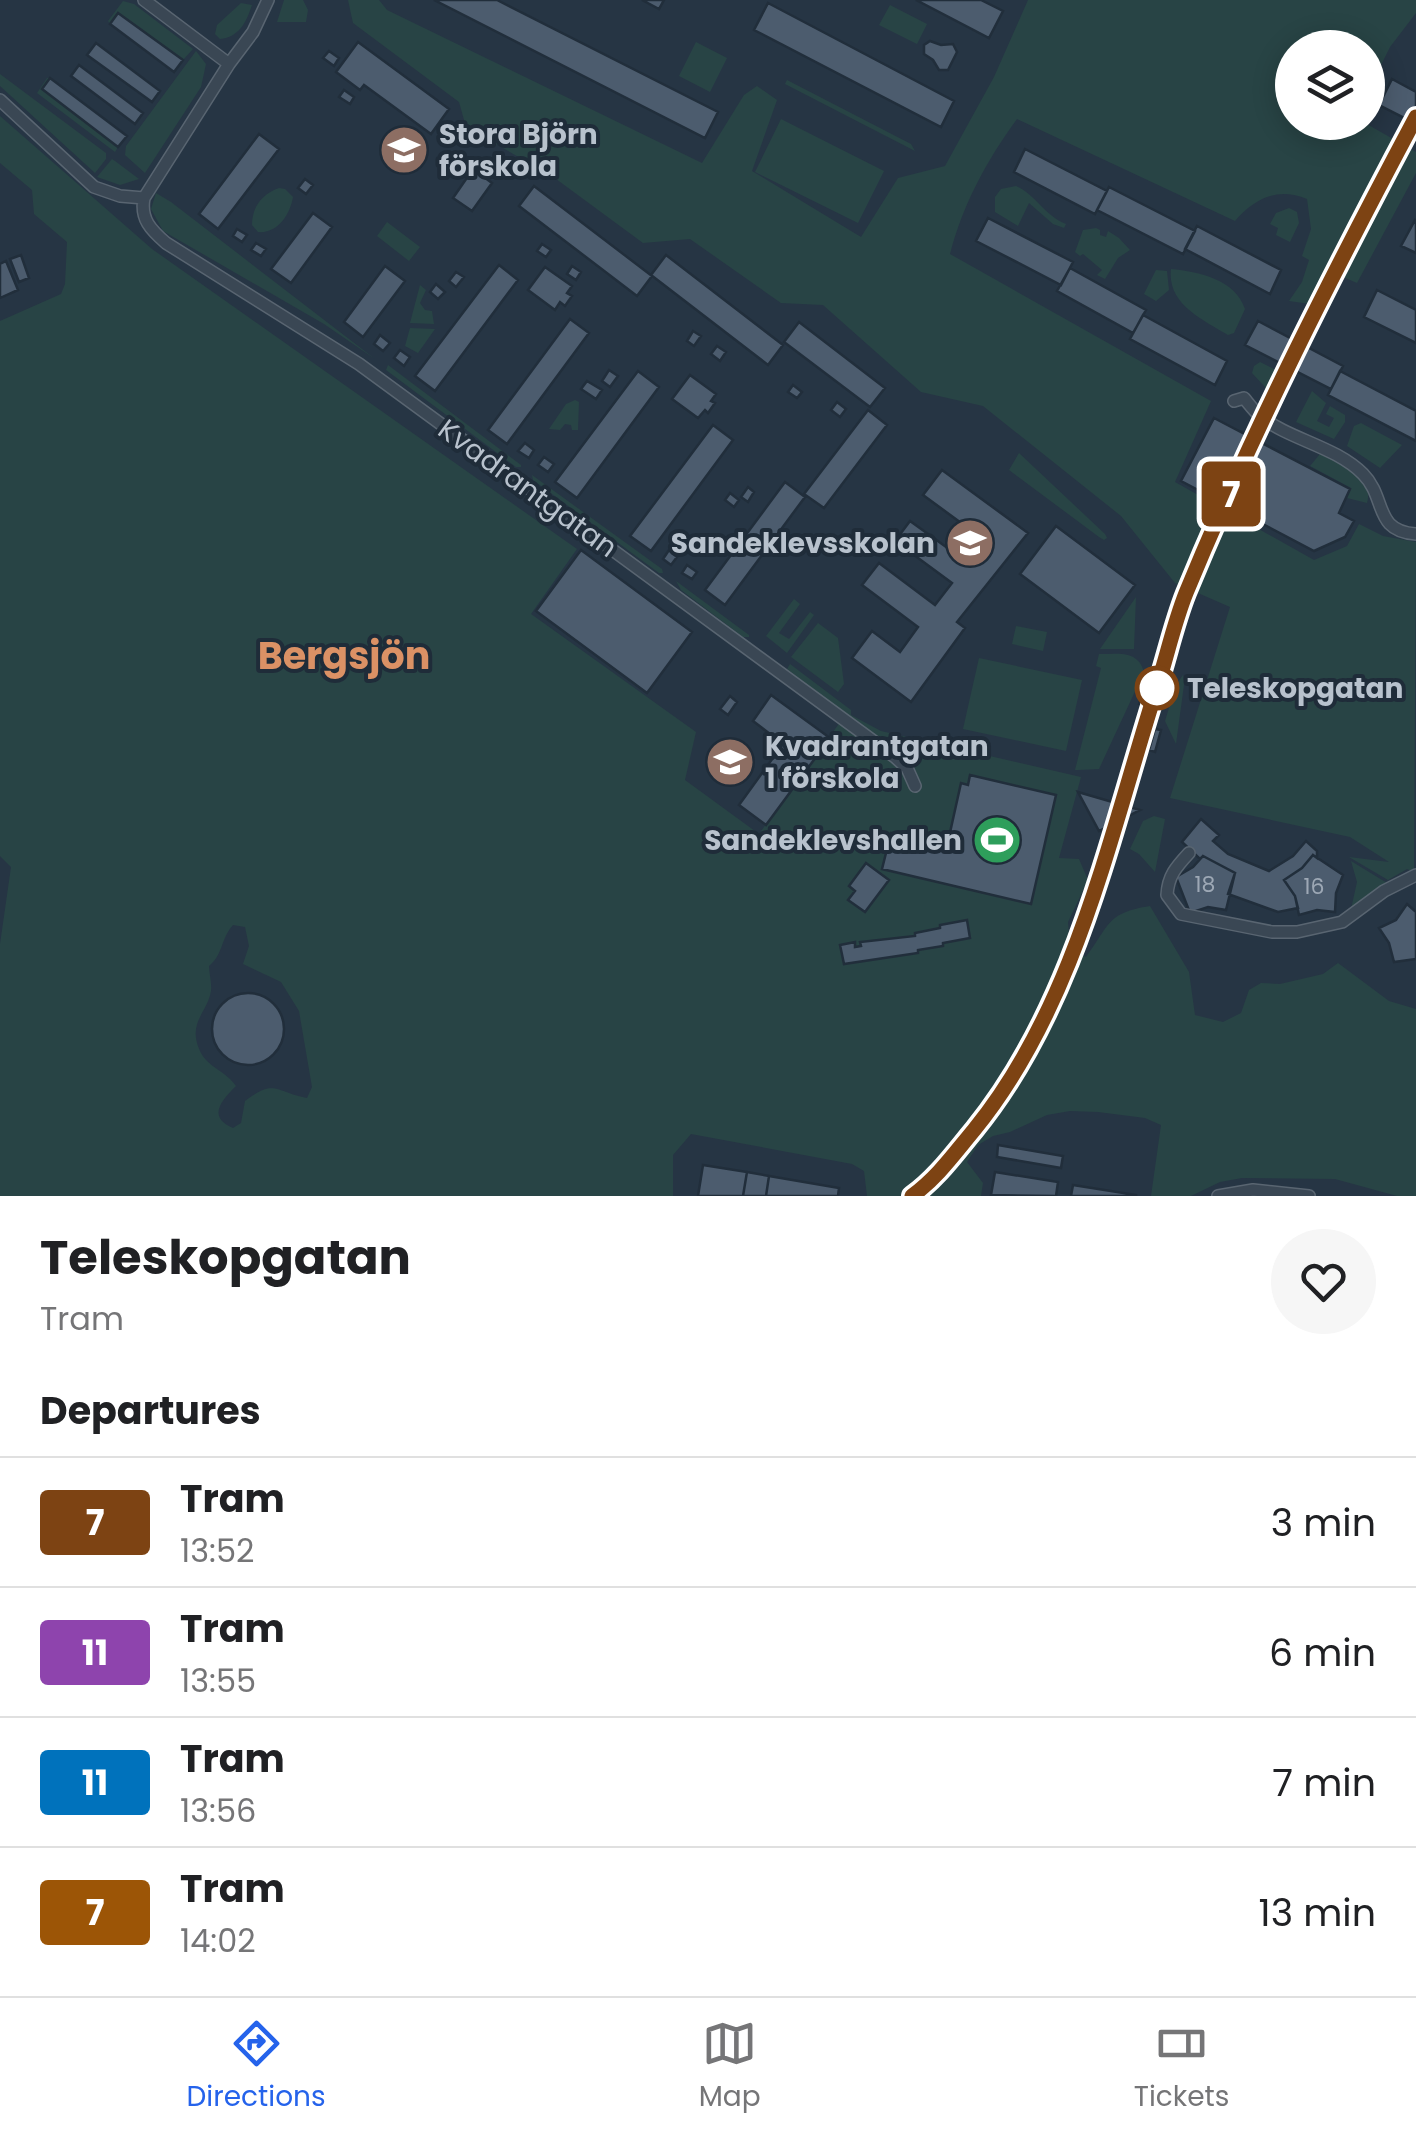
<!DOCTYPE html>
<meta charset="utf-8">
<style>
:root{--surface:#fff;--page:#f6f6f6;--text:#202124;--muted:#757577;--line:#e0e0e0;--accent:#2563eb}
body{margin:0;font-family:Poppins,sans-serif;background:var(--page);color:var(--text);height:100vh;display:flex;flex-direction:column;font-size:38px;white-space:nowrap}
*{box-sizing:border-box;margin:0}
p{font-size:32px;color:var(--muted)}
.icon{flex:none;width:55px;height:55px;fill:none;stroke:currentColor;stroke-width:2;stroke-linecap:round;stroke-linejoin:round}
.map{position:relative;height:1196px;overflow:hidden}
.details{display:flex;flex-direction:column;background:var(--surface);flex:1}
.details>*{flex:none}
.badge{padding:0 20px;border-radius:8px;font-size:35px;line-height:65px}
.fabs{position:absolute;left:1275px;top:30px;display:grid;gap:20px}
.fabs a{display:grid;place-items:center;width:110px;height:110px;border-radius:50%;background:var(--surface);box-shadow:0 5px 25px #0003;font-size:50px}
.map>.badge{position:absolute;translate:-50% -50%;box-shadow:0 0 0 5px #fff}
h2{padding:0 40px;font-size:38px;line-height:90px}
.round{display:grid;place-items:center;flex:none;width:105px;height:105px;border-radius:52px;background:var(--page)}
.overview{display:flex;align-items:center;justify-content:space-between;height:170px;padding:0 40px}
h1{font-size:48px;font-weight:700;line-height:75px}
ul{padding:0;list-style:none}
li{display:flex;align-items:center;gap:30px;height:130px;padding:0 40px;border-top:2px solid var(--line)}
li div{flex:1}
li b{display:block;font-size:38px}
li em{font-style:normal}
li .badge{min-width:110px;font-weight:700;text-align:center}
.tabs{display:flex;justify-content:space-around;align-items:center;height:140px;border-top:2px solid var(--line);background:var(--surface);font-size:28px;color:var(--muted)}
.tabs a{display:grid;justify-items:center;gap:5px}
.tabs .current{color:var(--accent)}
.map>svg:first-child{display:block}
.green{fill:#284445;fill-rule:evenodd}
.building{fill:#4c5c6e;stroke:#212e3b;stroke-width:2.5}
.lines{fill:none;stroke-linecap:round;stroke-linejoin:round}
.street-casing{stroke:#596571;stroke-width:14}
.street{stroke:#3a4754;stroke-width:11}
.tram{stroke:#5c6b7b;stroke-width:2.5}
.line-casing{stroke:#fff;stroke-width:22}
.line{stroke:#7d4313;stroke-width:15}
.stop-dot{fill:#fff;stroke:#7d4313;stroke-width:5}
.labels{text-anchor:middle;stroke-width:8;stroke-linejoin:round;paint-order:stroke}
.number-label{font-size:22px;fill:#9da8b5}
.poi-label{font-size:28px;font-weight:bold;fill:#b8c2cd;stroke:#1f2c39;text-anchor:start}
.street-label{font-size:28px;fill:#b8c2cd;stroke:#1f2c39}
.stop-label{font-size:28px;font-weight:bold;fill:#b8c2cd;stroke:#1f2c39;text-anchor:start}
.district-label{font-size:38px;font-weight:bold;fill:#db9165;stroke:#1f2c39}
</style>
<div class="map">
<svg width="1416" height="1196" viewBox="0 0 1416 1196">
<rect width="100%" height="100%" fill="#263544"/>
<path class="green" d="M284,0H303L308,10L306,22H277Z
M348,0H379L387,10L702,163L744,95L757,86L777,100L752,171L861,237L898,178L945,166L994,77L1028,0H1416V13L1390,47L1368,91V48H1292V122L1365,123L1416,152V173L1357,283L1343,277L1330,307L1289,301L1302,282L1309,260L1302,256L1311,229L1307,199C1278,187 1255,198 1235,221L1017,119C987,160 963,204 950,254L1211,401L1175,482L1314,560L1347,546L1359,524L1383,536L1416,542L1414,872L1407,869L1388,880L1349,857L1389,862L1350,837L1170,798L1230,607L1175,583L1121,516L983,406L921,392L823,305L781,303L690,239L643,243L552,176L466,127L459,102L353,23Z
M123,1L134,4L193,49L183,60L119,13L110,24L108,21Z
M241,3L252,5C246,23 239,37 220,39L215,34L217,25Z
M890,5L927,24L917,44L879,25Z
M696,42L727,58L710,92L679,76Z
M196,51L206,64L201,87L145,173L125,155L126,146Z
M0,74L106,153V159L95,173L0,86Z
M47,78H50L43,90L118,147L115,152L37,93Z
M787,80L911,144L915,151L785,84Z
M0,116L152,249L577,549L531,614L696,732L685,780L759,834L846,714L787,669L790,664L851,710V715L881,731L1081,777L1059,858L1079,859L1088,880L1068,922L1070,947L1086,957C1110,925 1106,913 1150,906L1189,972L1195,1015L1223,1022L1241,1013L1249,990L1261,983L1280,984L1323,974L1338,963L1389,1001L1416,1009V1196H1397L1335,1179L1242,1178L1220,1182L1191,1196H1151L1161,1125L1145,1118L1098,1112L1070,1111L1047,1115L1010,1132L993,1136L978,1145L967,1162L983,1183L981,1196H867L864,1171L852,1164L691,1134L673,1155V1196H0V944L11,867L0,856V321L61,294L65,284L67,242L34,214L32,190L0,163ZM233,925L245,927L249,946L243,964L281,982L299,1011L312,1087L307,1098C275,1092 275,1078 245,1101L241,1123L233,1128C207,1117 221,1101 236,1086C227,1072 208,1067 201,1053C186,1023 207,1014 211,991C212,983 209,973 209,966C223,955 221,938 233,925Z
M781,119L884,171L858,223L755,172Z
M112,159L115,161L139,179L120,185L97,177Z
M1016,186C1036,195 1044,215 1066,224L1064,228L1053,224L1029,203L1018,226L995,212V197L1001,189Z
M279,188L285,189L293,197C290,215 277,234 258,232L252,225C252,207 262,194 279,188Z
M156,193L171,202L375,359L324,324L163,231L151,209Z
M1289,208L1297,212L1299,223L1290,242L1276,235L1278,228L1270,224L1276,213Z
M387,222L420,247L409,261L377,236Z
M1096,228L1100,230V235L1106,237L1108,231L1119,238L1130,250L1118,258L1105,279L1097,275L1102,270L1083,254L1080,256L1075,252L1083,230Z
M1171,269C1199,272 1235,279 1245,309L1234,333L1228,335C1202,319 1167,304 1171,269Z
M1156,270L1167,271L1169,290L1156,301L1144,294Z
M420,285L426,290L420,303L425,310L432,311L434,324L410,323Z
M410,328L435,329L418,353L405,346Z
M1260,362L1288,376L1275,410L1265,387L1252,373L1254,366Z
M388,365L521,465V467H516L386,370Z
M1312,391L1326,403L1317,421L1329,427L1334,418L1326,414L1330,406L1345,415V422L1334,439L1296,422Z
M575,400L579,402L578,430H572L571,425L565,424L560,430L549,429L566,404Z
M1361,423L1402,445L1380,468L1347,446L1354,426Z
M1019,453L1105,534L1107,538L1104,540L1099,537L1009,470Z
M1320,454C1340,462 1375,478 1367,503L1347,498L1351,488L1310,466Z
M532,475L662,569L663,573H659L533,480Z
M676,581L749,635V637H743L681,590Z
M1136,597L1134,649H1100Z
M794,599L800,604L779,633L789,639L810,612L814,615L787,653L766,636Z
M818,623L838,638L844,684L838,692L791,657Z
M1016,626L1047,632L1043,651L1012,644Z
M1099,654C1119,654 1138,650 1144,672L1099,769L1078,770H1075L1101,668L1096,666Z
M979,658L1082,680L1066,751L963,729Z
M1183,675L1184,685L1176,744L1165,721L1176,685Z
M1154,816L1165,819L1155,872L1139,854L1130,849L1143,821Z
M1351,861L1387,883L1351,909L1357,882Z"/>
<path class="building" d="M434,0H497L718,112L705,138Z
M642,0H664L659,9Z
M916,0H981L1003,11L989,38Z
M768,3L954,101L941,127L754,30Z
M118,13L183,60L174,72L110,24Z
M930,41L941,45L953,44L957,52L948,70H939L933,60L924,54V45Z
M358,42L449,109L431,134L364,85L360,90L336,72Z
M96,43L160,91L152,102L87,55Z
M329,51L339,58L334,66L323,58Z
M79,65L143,113L135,124L71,76Z
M50,78L127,136L118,147L42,89Z
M1392,79L1416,92V124L1379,105Z
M344,90L354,97L350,104L339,97Z
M259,134L279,149L218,229L199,214Z
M1025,149L1107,191L1095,214L1014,172Z
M473,169L492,183L472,211L453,198Z
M305,179L313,185L306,194L298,188Z
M534,186L652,276L637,296L519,206Z
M1109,187L1195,231L1183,254L1097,210Z
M313,213L332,227L291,283L271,269Z
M988,218L1073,262L1061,285L976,241Z
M1415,220L1416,221V253L1401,246Z
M1197,226L1281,270L1270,294L1185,249Z
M237,229L247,235L242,242L233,236Z
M256,243L266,249L261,256L251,250Z
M542,244L551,250L546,257L537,251Z
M21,255L29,278L19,282L10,259Z
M666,255L783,345L768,365L651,275Z
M6,261L18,290L0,298V264Z
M499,265L518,280L435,391L415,376Z
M385,266L405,281L363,337L344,322Z
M572,266L581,272L576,280L567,274Z
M545,267L572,286L567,293L572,296L565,306L560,302L555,310L528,290Z
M1070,268L1146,310L1133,333L1057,291Z
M456,272L464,277L456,287L449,281Z
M436,284L445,292L438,299L430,292Z
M1377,290L1416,310V343L1364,317Z
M1143,315L1227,361L1215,385L1130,339Z
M570,319L589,333L507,444L488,430Z
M1258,321L1343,366L1331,389L1245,345Z
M799,322L885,388L870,407L784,342Z
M693,331L701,336L694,346L687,341Z
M380,335L390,343L383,351L374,344Z
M717,346L726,352L720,361L711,354Z
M400,350L410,357L404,366L394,358Z
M609,370L618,376L610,387L602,381Z
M638,371L659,387L577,498L555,482Z
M1340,371L1416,411V441L1328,395Z
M690,375L716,394L711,401L715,403L708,413L705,410L698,418L672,399Z
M587,381L602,390L596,399L581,389Z
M793,385L802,392L797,398L788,392Z
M837,402L846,409L840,417L831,410Z
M868,410L887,425L824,508L804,494Z
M1214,418L1350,489L1339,513L1354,521L1345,537L1314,551L1181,481Z
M713,425L733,440L651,551L630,536Z
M525,443L534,450L529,458L518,451Z
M544,457L554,464L548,472L538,465Z
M942,470L1028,533L957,622L965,628L911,702L852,658L872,631L900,652L918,627L862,585L879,563L935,605L952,583L895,541L910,521L967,562L983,539L923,495Z
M785,482L805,497L725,605L705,590Z
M748,487L754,492L748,502L741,497Z
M730,493L739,500L734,507L725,500Z
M1056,526L1135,585L1099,633L1020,574Z
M581,550L692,632L647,693L536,611Z
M669,550L677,557L671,565L663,559Z
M687,565L697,572L692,579L682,573Z
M1146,683L1153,685L1146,706L1139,704Z
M771,695L830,738L766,825L739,805L783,744L753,721Z
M730,696L737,702L728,715L720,709Z
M1155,729L1161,730L1155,752L1149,750Z
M970,775L1056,795L1031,904L882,869L891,833L947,846L961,783L968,785Z
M1078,792L1140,810L1099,831Z
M1201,819L1219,835L1213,841L1228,854L1269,871L1293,856L1306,841L1317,851V858L1313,855L1302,868L1284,880L1295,896L1298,908L1278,912L1228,894L1235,873L1203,856L1200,859L1182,842Z
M1313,855L1343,875L1336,893L1335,912L1317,910L1299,915L1295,896L1284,880L1302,868Z
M1203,856L1235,873L1226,910L1208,907L1190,913L1176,877L1193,867Z
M866,863L889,880L865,912L848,900L855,891L849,886Z
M1407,904L1416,912V959L1394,962L1389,943L1379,928L1396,920Z
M967,920L970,938L943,943V946L918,950V953L844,964L840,945L855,942V947L861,946L860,942L915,936V933L940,928V925Z
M212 1029a36 36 0 1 1 72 0a36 36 0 1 1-72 0Z
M998,1145L1063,1156L1061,1168L997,1157Z
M703,1165L747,1172L743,1196H698Z
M747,1172L769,1176L766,1196H743Z
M995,1172L1058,1182L1056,1196L991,1195Z
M769,1176L839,1188L838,1196H766Z
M1073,1185L1136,1195V1196H1071Z"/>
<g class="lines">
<g class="street-casing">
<path id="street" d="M144,0L229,64L253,32L268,0
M0,100L94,187L120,196L144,198L229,64
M144,198C140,219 151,230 166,243L359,364L895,757L907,768L915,786
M1234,401L1244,398C1249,404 1254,411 1260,416C1290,440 1335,446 1363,474C1387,498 1373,531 1416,534
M1189,853C1176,867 1168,876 1167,895L1181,914L1272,932H1297L1342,922L1384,891L1416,875
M1218,1196L1253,1190L1309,1196"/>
</g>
<use href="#street" class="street"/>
<path class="tram" d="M1125,787L1185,597
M1077,937L1105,851"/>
</g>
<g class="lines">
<g class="line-casing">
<path id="line" d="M912,1196C937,1178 954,1154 974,1130C1075,1006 1109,838 1157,687C1167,656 1174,623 1186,593C1253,430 1333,273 1416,117"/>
</g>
<use href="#line" class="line"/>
</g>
<defs>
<g id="school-disc" transform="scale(2.5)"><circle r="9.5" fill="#8d6e63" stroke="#1f2c39"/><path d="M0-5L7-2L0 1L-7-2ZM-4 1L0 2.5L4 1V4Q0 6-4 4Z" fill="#fff"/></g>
<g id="stadium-disc" transform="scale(2.5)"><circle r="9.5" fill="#2e9e5b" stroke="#1f2c39"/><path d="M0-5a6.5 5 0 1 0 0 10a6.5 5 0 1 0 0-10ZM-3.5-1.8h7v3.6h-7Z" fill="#fff"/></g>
</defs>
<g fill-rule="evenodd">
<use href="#school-disc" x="404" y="150"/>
<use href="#school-disc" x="970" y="543"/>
<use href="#school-disc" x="730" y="762"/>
<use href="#stadium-disc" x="997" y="840"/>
</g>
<circle class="stop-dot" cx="1157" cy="688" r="20"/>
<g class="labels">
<g class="number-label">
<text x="1205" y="892">18</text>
<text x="1314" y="894">16</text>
</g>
<g class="poi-label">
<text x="439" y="144">Stora Björn<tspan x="439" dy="32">förskola</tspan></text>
<text x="935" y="553" text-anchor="end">Sandeklevsskolan</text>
<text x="765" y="756">Kvadrantgatan<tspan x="765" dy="32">1 förskola</tspan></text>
<text x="962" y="850" text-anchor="end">Sandeklevshallen</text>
</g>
<g class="street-label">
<text transform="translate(528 488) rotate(36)" y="10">Kvadrantgatan</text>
</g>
<g class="stop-label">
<text x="1187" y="698">Teleskopgatan</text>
</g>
<g class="district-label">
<text x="344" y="669">Bergsjön</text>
</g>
</g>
</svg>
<div class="fabs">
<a><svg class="icon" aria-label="layers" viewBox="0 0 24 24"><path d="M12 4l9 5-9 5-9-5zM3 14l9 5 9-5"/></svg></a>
</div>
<b class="badge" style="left:1231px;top:494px;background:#7d4313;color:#fff">7</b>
</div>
<section class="details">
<div class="overview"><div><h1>Teleskopgatan</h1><p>Tram</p></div><a class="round"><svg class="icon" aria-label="heart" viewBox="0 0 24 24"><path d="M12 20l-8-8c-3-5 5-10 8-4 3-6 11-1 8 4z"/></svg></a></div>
<h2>Departures</h2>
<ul>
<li><span class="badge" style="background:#7d4313;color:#fff">7</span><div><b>Tram</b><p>13:52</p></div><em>3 min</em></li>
<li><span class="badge" style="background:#8e44ad;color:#fff">11</span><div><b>Tram</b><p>13:55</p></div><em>6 min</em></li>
<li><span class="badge" style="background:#0072bc;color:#fff">11</span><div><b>Tram</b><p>13:56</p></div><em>7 min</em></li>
<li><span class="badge" style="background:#9c5506;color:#fff">7</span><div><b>Tram</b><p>14:02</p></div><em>13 min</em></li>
</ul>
</section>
<nav class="tabs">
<a class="current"><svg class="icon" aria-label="directions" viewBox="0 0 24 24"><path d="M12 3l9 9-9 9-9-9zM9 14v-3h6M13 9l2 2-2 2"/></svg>Directions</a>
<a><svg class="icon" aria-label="map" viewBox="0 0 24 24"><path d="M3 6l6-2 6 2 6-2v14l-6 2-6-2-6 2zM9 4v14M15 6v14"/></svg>Map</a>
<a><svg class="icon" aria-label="tickets" viewBox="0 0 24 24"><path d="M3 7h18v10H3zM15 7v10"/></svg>Tickets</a>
</nav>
